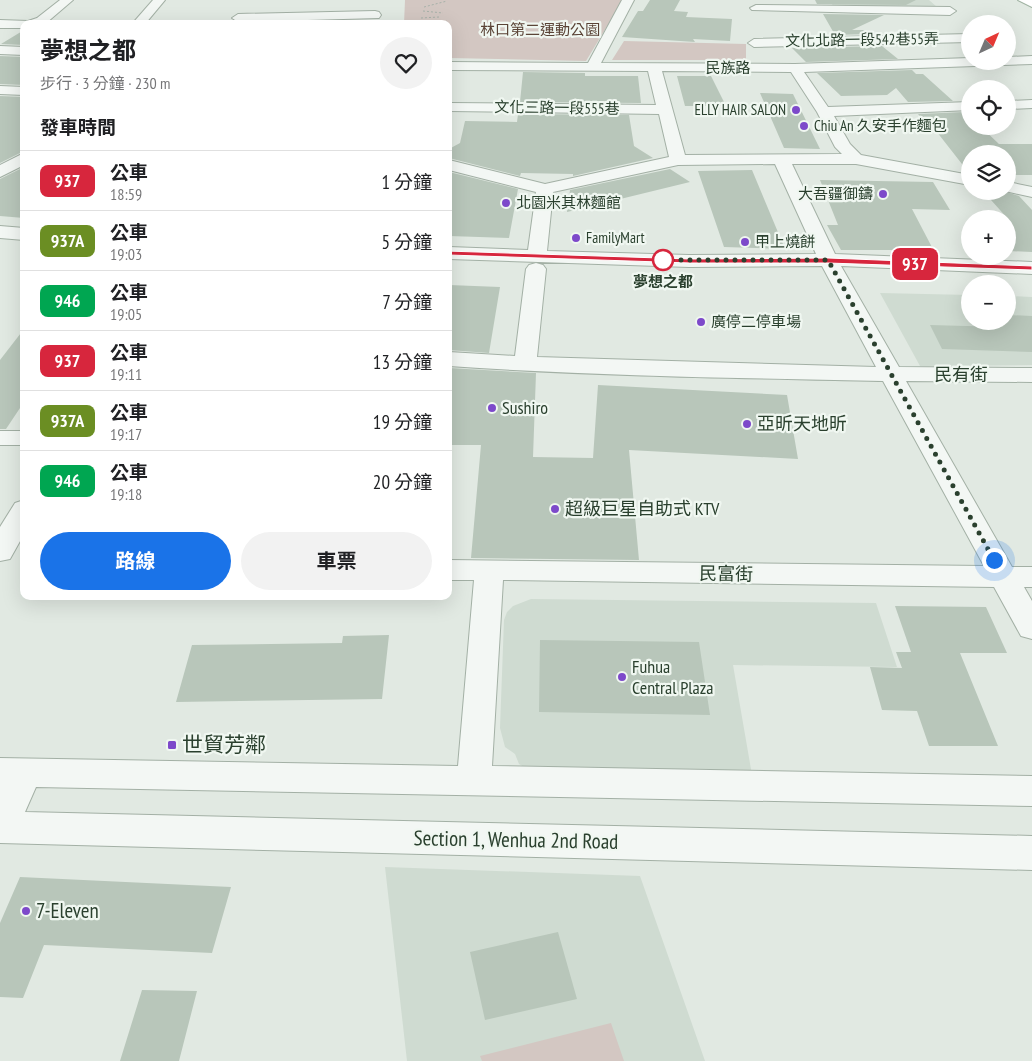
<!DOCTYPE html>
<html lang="zh-TW">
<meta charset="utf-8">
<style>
:root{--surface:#fff;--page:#f2f2f2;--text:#202124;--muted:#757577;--line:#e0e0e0;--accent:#1a73e8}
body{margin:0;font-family:"PT Sans Narrow","Noto Sans TC",sans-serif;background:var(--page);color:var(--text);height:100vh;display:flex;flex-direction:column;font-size:19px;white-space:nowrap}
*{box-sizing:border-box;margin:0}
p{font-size:16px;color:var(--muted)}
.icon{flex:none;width:28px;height:28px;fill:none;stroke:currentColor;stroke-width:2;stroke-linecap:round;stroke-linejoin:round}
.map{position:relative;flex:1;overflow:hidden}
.drawer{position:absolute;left:20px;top:20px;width:432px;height:580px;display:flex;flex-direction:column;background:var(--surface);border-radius:10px;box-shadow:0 5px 20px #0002}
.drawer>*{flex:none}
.badge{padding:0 10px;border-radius:8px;font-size:18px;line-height:32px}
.needle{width:32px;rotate:44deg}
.fabs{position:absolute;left:961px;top:15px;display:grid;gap:10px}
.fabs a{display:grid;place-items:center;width:55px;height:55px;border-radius:50%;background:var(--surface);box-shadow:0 5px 20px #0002;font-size:25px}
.you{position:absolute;width:25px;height:25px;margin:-12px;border:4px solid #fff;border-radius:50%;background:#1a73e8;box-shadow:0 0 0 8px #1a73e833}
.map>.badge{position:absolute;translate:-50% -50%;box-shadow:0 0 0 2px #fff}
h2{padding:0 20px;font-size:19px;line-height:45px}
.round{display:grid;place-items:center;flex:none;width:52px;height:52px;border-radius:26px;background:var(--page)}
.overview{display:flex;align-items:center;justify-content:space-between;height:85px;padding:0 20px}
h1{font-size:24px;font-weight:700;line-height:38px}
.cta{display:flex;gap:10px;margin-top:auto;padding:10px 20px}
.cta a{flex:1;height:58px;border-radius:30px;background:var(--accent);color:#fff;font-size:20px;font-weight:700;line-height:58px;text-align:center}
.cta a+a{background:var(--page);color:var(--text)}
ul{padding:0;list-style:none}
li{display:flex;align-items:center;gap:15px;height:60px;padding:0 20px;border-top:1px solid var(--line)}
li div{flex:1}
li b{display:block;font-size:19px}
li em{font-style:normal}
li .badge{min-width:55px;font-weight:700;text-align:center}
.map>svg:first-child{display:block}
.built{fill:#cfdbd1}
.green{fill:#d3c7c2}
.building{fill:#b8c6ba}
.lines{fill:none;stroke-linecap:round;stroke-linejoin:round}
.minor-casing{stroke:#a3b0a5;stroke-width:2}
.major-casing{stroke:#a0b4a3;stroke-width:2}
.path{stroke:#a7b1a9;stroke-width:1;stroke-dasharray:2 2;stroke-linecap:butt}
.minor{fill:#f3f7f4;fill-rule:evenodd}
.major{fill:#fff;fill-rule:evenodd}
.line{fill:#d7263d;stroke:#fff}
.walk{stroke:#2a402e;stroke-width:5;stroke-dasharray:0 9}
.poi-dot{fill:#7d49ca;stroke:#f0f7f1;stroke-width:2}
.stop-dot{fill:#fff;stroke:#d7263d;stroke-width:2.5}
.labels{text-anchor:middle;stroke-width:4.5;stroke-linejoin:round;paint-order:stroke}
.far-park-label{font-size:15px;fill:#5b4437;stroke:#f0f7f1}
.far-street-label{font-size:15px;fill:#2a402e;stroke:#f0f7f1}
.far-poi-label{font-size:15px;fill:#2a402e;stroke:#f0f7f1;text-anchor:start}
.far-stop-label{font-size:15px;font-weight:bold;fill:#2a402e;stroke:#f0f7f1}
.street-label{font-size:18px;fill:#2a402e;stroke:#f0f7f1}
.poi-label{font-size:18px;fill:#2a402e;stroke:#f0f7f1;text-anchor:start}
.near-poi-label{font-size:21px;fill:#2a402e;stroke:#f0f7f1;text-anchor:start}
.near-street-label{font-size:21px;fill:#2a402e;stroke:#f0f7f1}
</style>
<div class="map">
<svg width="1032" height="1061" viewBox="0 0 1032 1061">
<rect width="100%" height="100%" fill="#e1e9e2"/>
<path class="built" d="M829,0H929L937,7L931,8L834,7Z
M880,293L970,295V321H1008V296L1032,297V365L920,366Z
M531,599L876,603L897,667L733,665L752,775L529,770L519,764L515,754L505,747L500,728L504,620L507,612L513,606Z
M385,867L640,876L705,1061H407Z"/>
<path class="green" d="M405,0H623L586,61L449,58V24H404Z
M624,41L746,44V60H612Z
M611,1023L624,1061H482L480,1056Z"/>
<path class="building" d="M650,0H680L674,11L688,12L686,17L732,19L730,41L693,39L695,42L622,37L638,11H643Z
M815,0H916L906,5L817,4Z
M823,14L884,15L852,30H863L868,34L835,35Z
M24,30V45L1,44Z
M882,46L898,59L806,62L792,48Z
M0,56L24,57V85L0,84Z
M912,70L916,74H923L953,101L908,102L896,88L887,95L841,96L817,73Z
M523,72L585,73V76H638L641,103L520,102Z
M677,76H711L726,106H685Z
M760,93L793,94L820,149L784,148Z
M0,96L24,97V151L0,163Z
M965,112L970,116V126H980L999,144H1032V175H1008V154H970L969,173L933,127H929L918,114Z
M518,114L629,115L634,146L653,158L573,176V174L521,173L520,176L449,158V149L460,143L465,121L517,122Z
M24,167V218L0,216V179Z
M670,169L690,182L567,212L570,190Z
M752,170L785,249L724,247L698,171Z
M449,172L518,189L509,238L449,236Z
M820,180L933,182L950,210L912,209L935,253L895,250H841L827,225H838Z
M983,191H1003L1019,196L1032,210V252L1008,251V219Z
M449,285L500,287L489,353L449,350Z
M1008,315L1032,316V352L942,349L930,325L1003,327L999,321H1008Z
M24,329V402L6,429H0V360Z
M449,368L536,373L533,457L593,458L598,385L787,395L798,459L629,450L639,560L471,558L481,445H449Z
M895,606L986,607L1007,653H960L998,746H929L917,711L882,710L870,667L902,668L896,652H911Z
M389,635L382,699L176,702L192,645L342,643L343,636Z
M540,640L699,642L710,715L539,712Z
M20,877L231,887L212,953L44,945L23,998L0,997V923Z
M558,932L577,999L485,1020L470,952Z
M142,990L197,991L179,1061H120Z"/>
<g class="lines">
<g class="minor-casing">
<path id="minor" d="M60,0H73L45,24H24V28H0V20L28,21L37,18Z
M153,0H165L145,24H132Z
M622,0H634L601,63L795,64L970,58V61H1008V57L1032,56V64L804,72L828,107L970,102V110L834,116L850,144L861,155L970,175V185L856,164H792L835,254L1032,262V274L841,266L899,367L1032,368V382L906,381L1012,567H1032V587H1024L1032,601V639L1021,636L994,587L503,580L492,766L1032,776V806L36,787L25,812L1032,836V870L0,843V758L458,766L474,580H449V560L984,566L883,381C738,378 593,376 449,366V352L515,356L526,269L529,265L536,263L543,265L546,269L537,357L876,367L822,266L689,267L449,259V247L528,250L536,192L449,170V160L545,184L669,157L659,114L449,111V103L656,105L648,71L449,70V62L588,63ZM662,71L791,72L817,112L835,147L842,154L685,155ZM775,164L816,254L689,255L547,251L553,192L678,165Z
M756,5L950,7L956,11L950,15L752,10L750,8Z
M375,11L379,12L381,15L379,18L238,22L232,18L238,14Z
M970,34V42L754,47L748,43L754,39Z
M0,46L24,47V55L0,54Z
M0,86L24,87V95L0,94Z
M1032,100V108L1008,109V101Z
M24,153V165L0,177V165Z
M1008,182L1032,187V197L1005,191H1008Z
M0,226L24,228V240L0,238Z
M0,431H24V445H0Z
M24,500V534L10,559L0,561V527L15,503Z"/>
</g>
<g class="major-casing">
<path id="major" d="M1018,0H1032V7Z"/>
</g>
<path class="path" d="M424,7L447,1
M423,11L443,13
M421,18L439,17
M433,24L448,21"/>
<use href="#minor" class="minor"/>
<use href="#major" class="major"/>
</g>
<path class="line" d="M446,251L690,259L828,258L1032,266V270L828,263H690L449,255L445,253Z"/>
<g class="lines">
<path class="walk" d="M663,260H828L994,560"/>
</g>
<g class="poi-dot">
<circle cx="796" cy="110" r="5"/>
<circle cx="804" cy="126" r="5"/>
<circle cx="883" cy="194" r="5"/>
<circle cx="506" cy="203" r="5"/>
<circle cx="576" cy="238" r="5"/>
<circle cx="745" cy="242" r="5"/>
<circle cx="701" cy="322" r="5"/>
<circle cx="492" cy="408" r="5"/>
<circle cx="747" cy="424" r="5"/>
<circle cx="555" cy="509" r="5"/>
<circle cx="622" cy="677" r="5"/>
<rect x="167" y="740" width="10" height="10" rx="2.5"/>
<circle cx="26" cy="911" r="5"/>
</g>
<circle class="stop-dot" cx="663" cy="260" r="10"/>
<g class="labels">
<g class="far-park-label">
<text x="540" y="35">林口第二運動公園</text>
</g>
<g class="far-street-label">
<text transform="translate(862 40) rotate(-1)" y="5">文化北路一段542巷55弄</text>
<text x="728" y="73">民族路</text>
<text transform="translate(557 108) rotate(1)" y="5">文化三路一段555巷</text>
</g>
<g class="far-poi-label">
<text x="786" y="115" text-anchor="end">ELLY HAIR SALON</text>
<text x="814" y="131">Chiu An 久安手作麵包</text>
<text x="873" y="199" text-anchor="end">大吾疆御鑄</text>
<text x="516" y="208">北園米其林麵館</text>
<text x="586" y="243">FamilyMart</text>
<text x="755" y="247">甲上燒餅</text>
<text x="711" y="327">廣停二停車場</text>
</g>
<g class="far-stop-label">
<text x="663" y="287">夢想之都</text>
</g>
<g class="street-label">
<text x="961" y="381">民有街</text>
<text transform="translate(726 574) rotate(1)" y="6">民富街</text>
</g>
<g class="poi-label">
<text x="502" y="414">Sushiro</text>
<text x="757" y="430">亞昕天地昕</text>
<text x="565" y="515">超級巨星自助式 KTV</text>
<text x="632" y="673">Fuhua<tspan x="632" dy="21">Central Plaza</tspan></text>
</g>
<g class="near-poi-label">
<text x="182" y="752">世貿芳鄰</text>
<text x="36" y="918">7-Eleven</text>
</g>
<g class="near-street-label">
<text transform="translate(516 840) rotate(1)" y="7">Section 1, Wenhua 2nd Road</text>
</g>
</g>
</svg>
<div class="fabs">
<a><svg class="needle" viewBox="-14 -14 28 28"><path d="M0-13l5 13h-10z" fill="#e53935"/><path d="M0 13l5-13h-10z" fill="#757577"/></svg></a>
<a><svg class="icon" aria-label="locate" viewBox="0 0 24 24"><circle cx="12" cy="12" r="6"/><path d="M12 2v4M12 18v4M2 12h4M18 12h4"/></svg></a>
<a><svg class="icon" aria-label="layers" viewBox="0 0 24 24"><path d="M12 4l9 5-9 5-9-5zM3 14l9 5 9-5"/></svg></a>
<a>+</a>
<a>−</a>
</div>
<div class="you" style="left:994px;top:560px"></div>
<b class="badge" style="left:915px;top:264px;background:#d7263d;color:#fff">937</b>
<section class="drawer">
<div class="overview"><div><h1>夢想之都</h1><p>步行 · 3 分鐘 · 230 m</p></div><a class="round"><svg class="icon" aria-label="heart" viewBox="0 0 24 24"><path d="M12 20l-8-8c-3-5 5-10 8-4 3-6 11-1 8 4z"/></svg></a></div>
<h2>發車時間</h2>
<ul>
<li><span class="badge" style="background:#d7263d;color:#fff">937</span><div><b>公車</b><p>18:59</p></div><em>1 分鐘</em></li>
<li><span class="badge" style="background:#6b8e23;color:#fff">937A</span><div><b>公車</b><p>19:03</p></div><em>5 分鐘</em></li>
<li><span class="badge" style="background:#00a651;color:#fff">946</span><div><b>公車</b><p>19:05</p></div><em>7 分鐘</em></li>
<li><span class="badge" style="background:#d7263d;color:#fff">937</span><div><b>公車</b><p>19:11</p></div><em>13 分鐘</em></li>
<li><span class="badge" style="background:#6b8e23;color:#fff">937A</span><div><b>公車</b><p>19:17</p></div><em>19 分鐘</em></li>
<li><span class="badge" style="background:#00a651;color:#fff">946</span><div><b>公車</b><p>19:18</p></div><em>20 分鐘</em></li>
</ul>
<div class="cta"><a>路線</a><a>車票</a></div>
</section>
</div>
